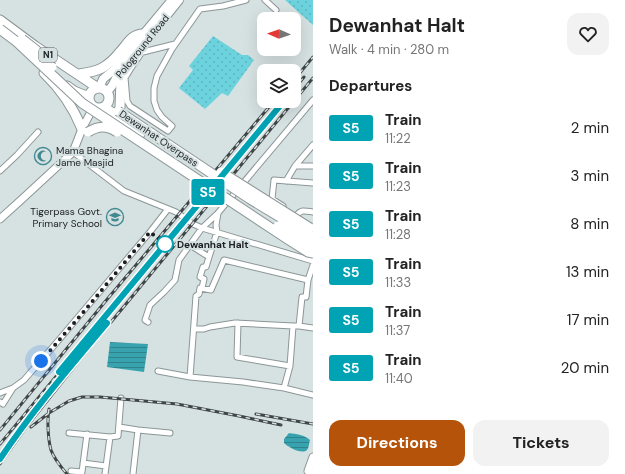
<!DOCTYPE html>
<meta charset="utf-8">
<style>
:root{--surface:#fff;--page:#f2f2f2;--text:#222;--muted:#767676;--accent:#b45309}
body{margin:0;font-family:"DM Sans",sans-serif;background:var(--page);color:var(--text);height:100vh;display:flex;flex-direction:column;font-size:15px;white-space:nowrap}
*{box-sizing:border-box;margin:0}
p{font-size:13px;color:var(--muted)}
.icon{flex:none;width:22px;height:22px;fill:none;stroke:currentColor;stroke-width:2;stroke-linecap:round;stroke-linejoin:round}
.map{position:relative;flex:1;overflow:hidden}
.panel{display:flex;flex-direction:column;background:var(--surface);width:312px}
.panel>*{flex:none}
.badge{padding:0 8px;border-radius:3px;font-size:14px;line-height:26px}
.needle{width:26px;rotate:272deg}
.controls{position:absolute;left:257px;top:12px;display:grid;gap:8px}
.controls a{display:grid;place-items:center;width:44px;height:44px;border-radius:8px;background:var(--surface);box-shadow:0 4px 16px #0002;font-size:20px}
.you{position:absolute;width:20px;height:20px;margin:-10px;border:3px solid #fff;border-radius:50%;background:#1a73e8;box-shadow:0 0 0 6px #1a73e833}
.map>.badge{position:absolute;translate:-50% -50%;box-shadow:0 0 0 2px #fff}
h2{padding:0 16px;font-size:15px;line-height:36px}
.round{display:grid;place-items:center;flex:none;width:42px;height:42px;border-radius:12px;background:var(--page)}
.head{display:flex;align-items:center;justify-content:space-between;height:68px;padding:0 16px}
h1{font-size:19px;font-weight:700;line-height:30px}
.cta{display:flex;gap:8px;margin-top:auto;padding:8px 16px}
.cta a{flex:1;height:46px;border-radius:12px;background:var(--accent);color:#fff;font-size:16px;font-weight:700;line-height:46px;text-align:center}
.cta a+a{background:var(--page);color:var(--text)}
ul{padding:0;list-style:none}
li{display:flex;align-items:center;gap:12px;height:48px;padding:0 16px}
li div{flex:1}
li b{display:block;font-size:15px}
li em{font-style:normal}
li .badge{min-width:44px;font-weight:700;text-align:center}
main{display:flex;flex:1;min-height:0}
.map>svg:first-child{display:block}
.park{fill:url(#park-dots)}
.water{fill:url(#water-rules)}
.lines{fill:none;stroke-linecap:round;stroke-linejoin:round}
.street-casing{stroke:#8c9697;stroke-width:7}
.secondary-casing{stroke:#8c9697;stroke-width:9}
.primary-casing{stroke:#8c9697;stroke-width:10}
.highway-casing{stroke:#8c9697;stroke-width:11}
.street{stroke:#fff;stroke-width:5}
.secondary{stroke:#fff;stroke-width:7}
.primary{stroke:#fff;stroke-width:8}
.highway{stroke:#fff;stroke-width:9}
.rail-casing{stroke:#404647;stroke-width:3}
.rail{stroke:#d6e1e2;stroke-width:1.5;stroke-dasharray:4.5;stroke-linecap:butt}
.highway-bridge-casing{stroke:#8c9697;stroke-width:11;stroke-linecap:butt}
.highway-bridge{stroke:#fff;stroke-width:9}
.line-casing{stroke:#fff;stroke-width:9}
.line{stroke:#00a3b4;stroke-width:6}
.walk{stroke:#1b1f20;stroke-width:4;stroke-dasharray:0 7.2}
.stop-dot{fill:#fff;stroke:#00a3b4;stroke-width:2}
.labels{text-anchor:middle;stroke-width:4;stroke-linejoin:round;paint-order:stroke}
.shield{fill:#d6e1e2;stroke:#53595a;stroke-width:1}
.shield-label{font-size:9px;font-weight:bold;fill:#1b1f20}
.street-label{font-size:10px;fill:#1b1f20;stroke:#d6e1e2}
.poi-label{font-size:10px;fill:#1b1f20;stroke:#d6e1e2;text-anchor:start}
.stop-label{font-size:10px;font-weight:bold;fill:#1b1f20;stroke:#d6e1e2;text-anchor:start}
</style>
<main>
<div class="map">
<svg width="313" height="474" viewBox="0 0 313 474">
<defs>
<pattern id="park-dots" width="8" height="8" patternUnits="userSpaceOnUse"><rect width="8" height="8" fill="#6cd2de"/><path d="M2 2h.1M6 6h.1" fill="none" stroke="#5db4be" stroke-width="1.8" stroke-linecap="round"/></pattern>
<pattern id="water-rules" width="6" height="5" patternUnits="userSpaceOnUse"><rect width="6" height="5" fill="#38a3ae"/><path d="M0 2.5h6" fill="none" stroke="#2e848d"/></pattern>
</defs>
<rect width="100%" height="100%" fill="#d6e1e2"/>
<path class="park" d="M285,0H313V25Z
M213,36L242,55H248L254,60L228,96L222,93L205,109L179,88L193,70L189,66Z"/>
<path class="water" d="M110,342L148,344L144,372L107,367Z
M289,433C296,434 305,435 310,440C309,443 309,448 307,450C302,455 288,447 284,443V439Z"/>
<g class="lines">
<g class="street-casing">
<path id="street" d="M265,0L276,10
M142,52L131,68L125,78L127,101L130,106L168,131L172,126L162,117L157,110L154,101V88L157,76L172,49L200,9L223,6L246,0
M139,53L175,44
M313,145L295,166H313
M73,152L124,191L176,212L193,224L202,228L313,261
M0,171L17,155L38,132
M286,181L295,166
M283,206L272,199L274,180L313,183
M297,215C301,209 306,211 313,212
M190,245L209,257L206,267H203L200,277L204,279L202,288
M209,257L217,232L216,225L218,213
M148,322L145,320L150,305L164,292L175,280L179,260L202,228L218,213L313,100
M238,323L237,357L290,366
M293,326L290,366L284,388L243,382L190,377L196,296L199,294L200,288L211,290L224,260L308,280L313,265
M299,326L302,297H306L308,280
M194,329H204L210,327L235,323L293,326H299L313,328
M158,371L190,377
M284,388L313,395
M0,393L13,388
M0,402L3,404L13,388L24,380L58,341L150,232L168,209
M119,427L138,430L170,433
M69,433L110,437
M83,463L106,466
M71,471L82,472L87,434
M105,474L110,437L118,436L121,398
M133,474L138,430"/>
</g>
<g class="secondary-casing">
<path id="secondary" d="M0,219L21,200L73,152L82,129L94,106
M308,471L313,457
M312,474L313,472"/>
</g>
<g class="primary-casing">
<path id="primary" d="M99,88L103,79L115,69L122,60L172,0
M107,92L112,86L121,69L142,46L179,0"/>
</g>
<g class="highway-casing">
<path id="highway" d="M0,20L35,46L98,88
M44,73C62,90 73,107 82,129
M78,74C86,73 95,72 102,68C109,64 115,58 119,53C127,45 131,34 143,34
M67,86L74,91L89,97
M89 98a10 10 0 1 1 20 0a10 10 0 1 1-20 0Z
M104,107L137,129L140,134
M120,107L121,81L124,65"/>
</g>
<use href="#street" class="street"/>
<use href="#secondary" class="secondary"/>
<use href="#primary" class="primary"/>
<use href="#highway" class="highway"/>
<g class="rail-casing">
<path id="rail" d="M294,80L313,57
M294,89L304,77
M49,409C47,421 48,439 51,450C54,459 61,467 67,474
M256,414L313,424
M31,427L49,413L69,401L82,397H100L177,404L239,416L281,425
M0,430L104,303L274,101
M0,444L284,101
M0,464L27,426L78,362L313,78"/>
</g>
<use href="#rail" class="rail"/>
<g class="highway-bridge-casing">
<path id="highway-bridge" d="M0,29L17,42L82,103L286,238L308,252L313,253
M22,39L36,50L52,67
M118,111L250,199L313,237
M88,132C98,126 106,125 117,132
M221,172L310,228
M278,226L313,247"/>
</g>
<use href="#highway-bridge" class="highway-bridge"/>
</g>
<g class="lines">
<g class="line-casing">
<path id="line" d="M0,459C32,411 70,367 107,323L59,372L284,101"/>
</g>
<use href="#line" class="line"/>
<path class="walk" d="M41,361L81,315L150,232L165,244"/>
</g>
<defs>
<g id="mosque-ring" transform="scale(0.9)"><circle r="9.5" fill="#d6e1e2" stroke="#418890" stroke-width="1.5"/><path d="M3.5-4.9A6 6 0 1 0 3.5 4.9A5 5 0 1 1 3.5-4.9Z" fill="#418890"/></g>
<g id="school-ring" transform="scale(0.9)"><circle r="9.5" fill="#d6e1e2" stroke="#418890" stroke-width="1.5"/><path d="M0-5L7-2L0 1L-7-2ZM-4 1L0 2.5L4 1V4Q0 6-4 4Z" fill="#418890"/></g>
</defs>
<g fill-rule="evenodd">
<use href="#mosque-ring" x="43" y="156"/>
<use href="#school-ring" x="115" y="217"/>
</g>
<circle class="stop-dot" cx="165" cy="244" r="8"/>
<g class="labels">
<rect class="shield" x="39" y="48" width="18" height="14" rx="3"/>
<g class="shield-label">
<text x="48" y="58">N1</text>
</g>
<g class="street-label">
<text transform="translate(142 46) rotate(-51)" y="4">Pologround Road</text>
<text transform="translate(159 138) rotate(34)" y="4">Dewanhat Overpass</text>
</g>
<g class="poi-label">
<text x="56" y="154">Mama Bhagina<tspan x="56" dy="12">Jame Masjid</tspan></text>
<text x="102" y="215" text-anchor="end">Tigerpass Govt.<tspan x="102" dy="12">Primary School</tspan></text>
</g>
<g class="stop-label">
<text x="177" y="248">Dewanhat Halt</text>
</g>
</g>
</svg>
<div class="controls">
<a><svg class="needle" viewBox="-14 -14 28 28"><path d="M0-13l5 13h-10z" fill="#e53935"/><path d="M0 13l5-13h-10z" fill="#767676"/></svg></a>
<a><svg class="icon" aria-label="layers" viewBox="0 0 24 24"><path d="M12 4l9 5-9 5-9-5zM3 14l9 5 9-5"/></svg></a>
</div>
<div class="you" style="left:41px;top:361px"></div>
<b class="badge" style="left:208px;top:192px;background:#00a3b4;color:#fff">S5</b>
</div>
<section class="panel">
<div class="head"><div><h1>Dewanhat Halt</h1><p>Walk · 4 min · 280 m</p></div><a class="round"><svg class="icon" aria-label="heart" viewBox="0 0 24 24"><path d="M12 20l-8-8c-3-5 5-10 8-4 3-6 11-1 8 4z"/></svg></a></div>
<h2>Departures</h2>
<ul>
<li><span class="badge" style="background:#00a3b4;color:#fff">S5</span><div><b>Train</b><p>11:22</p></div><em>2 min</em></li>
<li><span class="badge" style="background:#00a3b4;color:#fff">S5</span><div><b>Train</b><p>11:23</p></div><em>3 min</em></li>
<li><span class="badge" style="background:#00a3b4;color:#fff">S5</span><div><b>Train</b><p>11:28</p></div><em>8 min</em></li>
<li><span class="badge" style="background:#00a3b4;color:#fff">S5</span><div><b>Train</b><p>11:33</p></div><em>13 min</em></li>
<li><span class="badge" style="background:#00a3b4;color:#fff">S5</span><div><b>Train</b><p>11:37</p></div><em>17 min</em></li>
<li><span class="badge" style="background:#00a3b4;color:#fff">S5</span><div><b>Train</b><p>11:40</p></div><em>20 min</em></li>
</ul>
<div class="cta"><a>Directions</a><a>Tickets</a></div>
</section>
</main>
